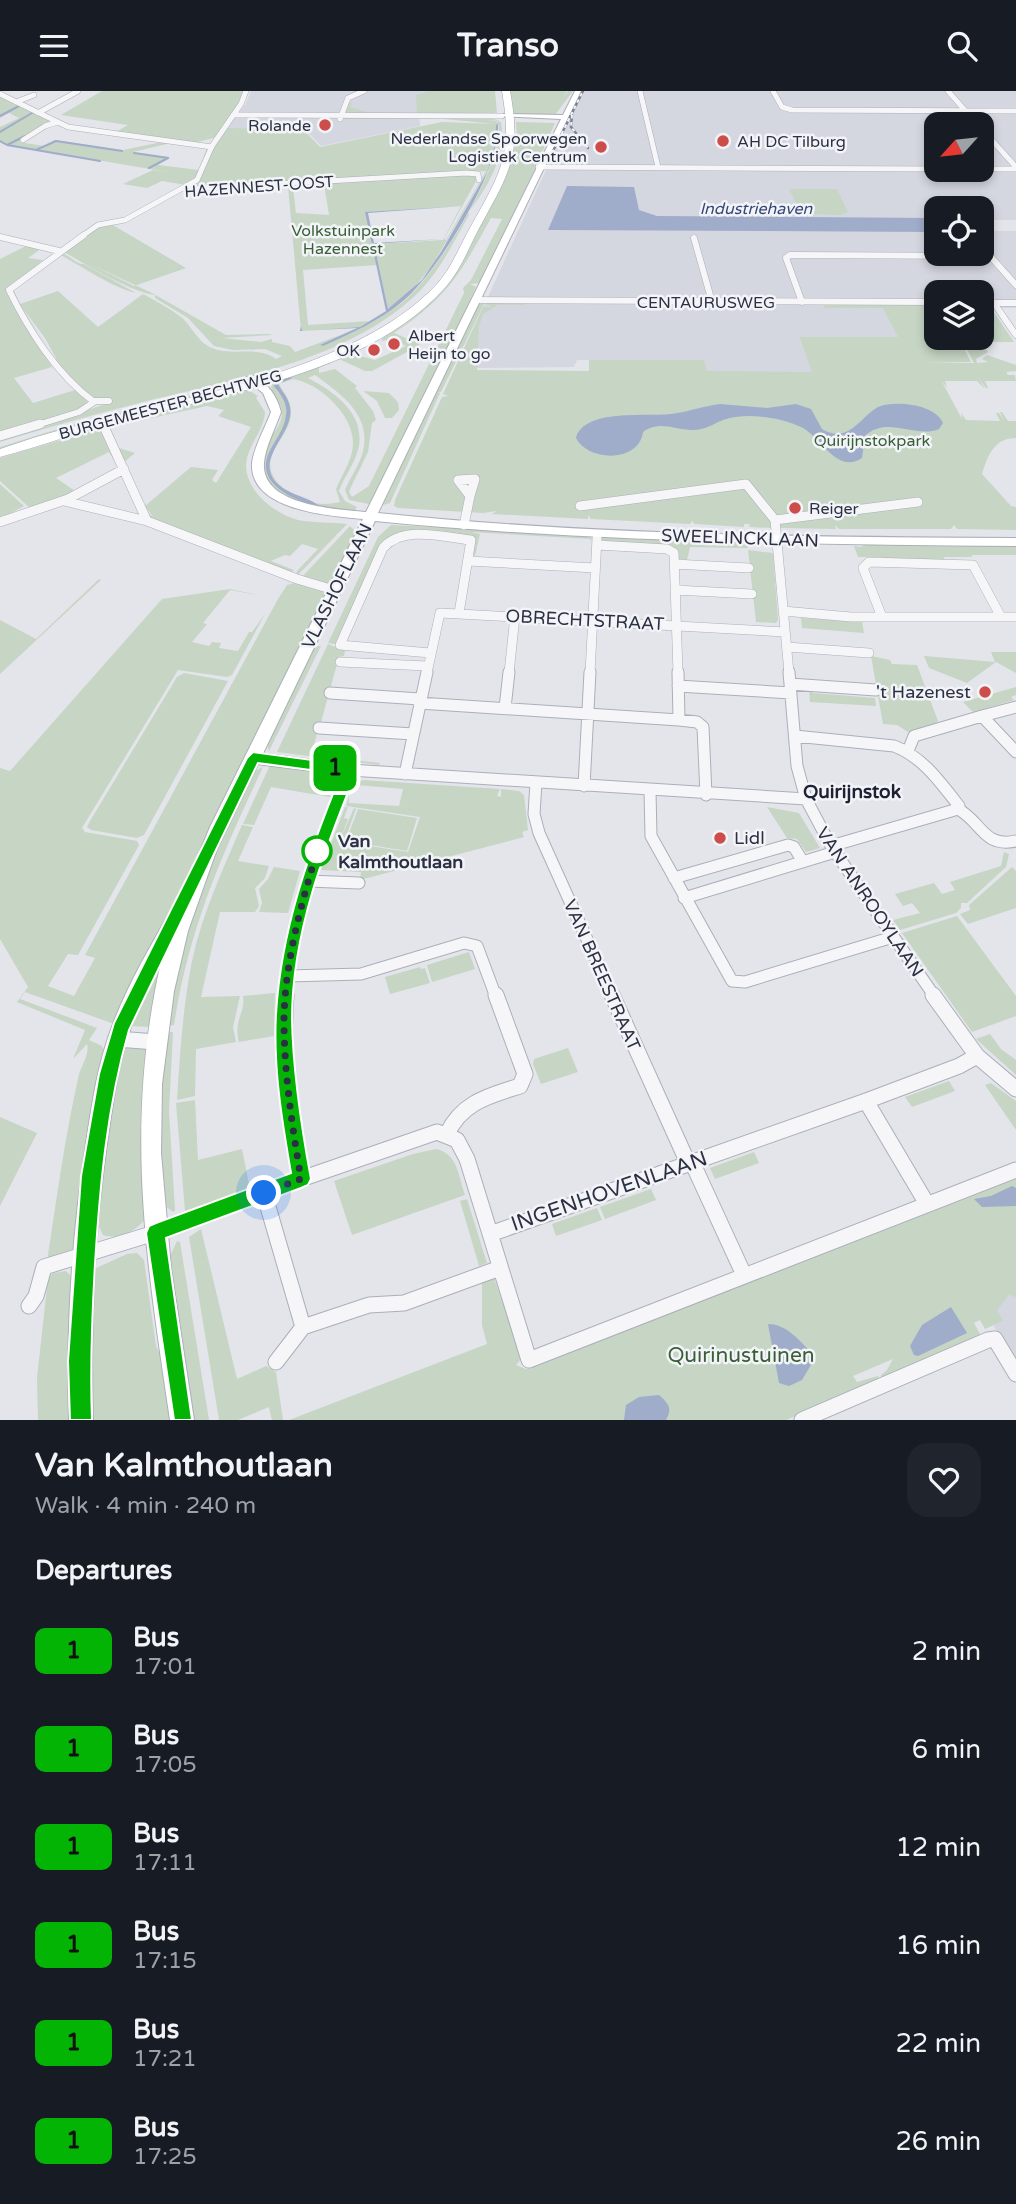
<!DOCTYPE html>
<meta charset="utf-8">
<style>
:root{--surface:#171b24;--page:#20242c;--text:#f1f3f6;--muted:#9ea1a6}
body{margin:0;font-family:"Varela Round",sans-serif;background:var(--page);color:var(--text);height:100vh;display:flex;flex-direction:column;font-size:26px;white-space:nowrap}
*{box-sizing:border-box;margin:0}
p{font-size:23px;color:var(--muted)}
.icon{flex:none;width:38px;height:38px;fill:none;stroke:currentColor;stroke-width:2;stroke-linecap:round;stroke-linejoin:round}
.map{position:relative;height:1329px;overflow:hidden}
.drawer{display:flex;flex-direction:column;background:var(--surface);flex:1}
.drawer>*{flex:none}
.badge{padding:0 14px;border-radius:10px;font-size:24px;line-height:46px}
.needle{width:46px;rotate:243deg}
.fabs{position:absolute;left:924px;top:21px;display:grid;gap:14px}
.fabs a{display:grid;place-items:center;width:70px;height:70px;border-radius:14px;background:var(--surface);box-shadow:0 4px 10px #0003;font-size:35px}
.you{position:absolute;width:35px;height:35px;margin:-18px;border:5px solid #fff;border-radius:50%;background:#1a73e8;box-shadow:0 0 0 10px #1a73e833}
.map>.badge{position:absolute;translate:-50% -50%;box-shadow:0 0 0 4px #fff}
h2{padding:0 35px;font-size:26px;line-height:63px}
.round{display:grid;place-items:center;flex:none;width:74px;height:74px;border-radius:21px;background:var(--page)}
.headline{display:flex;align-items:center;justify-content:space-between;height:119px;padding:0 35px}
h1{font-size:33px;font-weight:800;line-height:52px}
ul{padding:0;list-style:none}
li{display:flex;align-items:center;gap:21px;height:98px;padding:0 35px}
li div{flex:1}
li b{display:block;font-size:26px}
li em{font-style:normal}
li .badge{min-width:77px;font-weight:700;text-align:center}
header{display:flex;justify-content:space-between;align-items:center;height:91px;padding:0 35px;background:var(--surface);font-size:32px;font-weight:800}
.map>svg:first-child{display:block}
.built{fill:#d5d7e0;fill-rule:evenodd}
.green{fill:#c6d5c4;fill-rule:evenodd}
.water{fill:#9facca}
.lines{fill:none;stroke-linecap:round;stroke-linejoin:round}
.stream{stroke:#9facca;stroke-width:2}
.street-far4-casing{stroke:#acafb9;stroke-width:6}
.street-far3-casing{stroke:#acafb9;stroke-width:7}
.street-far2-casing{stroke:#acafb9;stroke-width:10}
.street-far1-casing{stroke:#acafb9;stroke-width:13}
.street-casing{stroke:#acafb9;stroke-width:17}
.secondary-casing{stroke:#acafb9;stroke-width:2}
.primary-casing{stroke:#a2a7b7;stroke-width:1}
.street-far4{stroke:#f6f6f9;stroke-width:5}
.street-far3{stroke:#f6f6f9;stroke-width:6}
.street-far2{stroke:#f6f6f9;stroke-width:9}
.street-far1{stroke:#f6f6f9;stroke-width:11}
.street{stroke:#f6f6f9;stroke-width:15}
.secondary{fill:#fff;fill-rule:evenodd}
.primary{fill:#fff;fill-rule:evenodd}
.rail-casing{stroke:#7c8194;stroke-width:2.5}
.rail{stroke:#f3f4f8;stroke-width:2;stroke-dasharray:3.5;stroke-linecap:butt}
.line{fill:#04b404;stroke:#fff;stroke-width:2}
.walk{stroke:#2b3043;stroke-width:7;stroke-dasharray:0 12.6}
.poi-dot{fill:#cd4d4b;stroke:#f3f4f8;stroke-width:2.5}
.stop-dot{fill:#fff;stroke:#04b404;stroke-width:3.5}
.labels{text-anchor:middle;stroke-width:5;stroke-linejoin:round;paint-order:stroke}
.far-poi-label{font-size:16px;fill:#2b3043;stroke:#f3f4f8;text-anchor:end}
.far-street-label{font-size:16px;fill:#2b3043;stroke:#f3f4f8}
.far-water-label{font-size:16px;font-style:italic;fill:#354777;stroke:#f3f4f8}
.far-park-label{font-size:16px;fill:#395f38;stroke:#f3f4f8}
.street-label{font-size:18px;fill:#2b3043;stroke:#f3f4f8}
.poi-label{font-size:18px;fill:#2b3043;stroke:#f3f4f8;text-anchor:end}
.stop-label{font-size:18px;font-weight:bold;fill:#2b3043;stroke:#f3f4f8;text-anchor:start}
.neighbourhood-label{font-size:19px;font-weight:bold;fill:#1d2134;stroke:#f3f4f8}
.near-street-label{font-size:21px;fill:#2b3043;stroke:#f3f4f8}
.near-park-label{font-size:21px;fill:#395f38;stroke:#f3f4f8}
</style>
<header><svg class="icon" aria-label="menu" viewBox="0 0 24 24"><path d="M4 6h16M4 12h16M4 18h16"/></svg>Transo<svg class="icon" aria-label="search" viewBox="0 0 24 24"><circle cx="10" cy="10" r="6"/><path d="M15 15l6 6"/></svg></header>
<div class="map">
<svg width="1016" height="1329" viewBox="0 0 1016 1329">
<rect width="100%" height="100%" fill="#e3e5eb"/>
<path class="built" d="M251,0H433L417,4L420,35L321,55L304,37L225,38L245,14Z
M582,0H1016V129H982V117H936V129L561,130L936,140V163H982V140H1016V217H982V201H936V217H887L905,248L799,247L813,282H706L703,270L577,269L574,276L472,277L482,219ZM936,33H982V79H936Z
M1016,1181V1272L994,1236L992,1208Z"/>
<path class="green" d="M102,0H244V6L217,46L194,52L114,42L128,34L61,24Z
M429,0H495L497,22L346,23L345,22L348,12L352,11L350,16L370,22H417L416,4Z
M508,0H567L563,7L568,0H573L555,24L514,23Z
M0,4L55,31L19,51L44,55L55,49L123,59L162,51L171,52L133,61L170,66L158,74L199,79L207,57L209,59L199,86L186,94L162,90L147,97L123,93L153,79L173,82L4,53L0,50V36L19,27L9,22L0,27Z
M345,26L494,28L500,30L486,29L501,31C507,65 487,97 468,122L469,124C454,150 441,178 420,200C349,270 232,289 139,312C92,324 46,337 0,351V168L28,154L42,157L28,167L43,169L6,199L52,276L14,287L33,312L75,299L88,311L68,326L108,312L92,307L54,269L56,267L45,247L21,215L52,263L11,201L16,194L58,162C69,162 76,174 84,173L136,202C111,196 83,176 59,163L13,198L20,213L58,200L98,236L143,203C156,210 169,217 181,226C192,235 198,252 212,257C233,266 257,254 276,268L282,265L265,258L233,259L214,255L188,227L155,207V204C130,201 84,172 62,160C79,145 98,134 121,131L111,133L186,177L134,195L90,173L152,202L226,244L269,243L273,244L222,247L261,251L272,248V251L290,255L295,261L354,239L320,254L323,255C351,242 378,230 403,211C437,183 502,77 499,34H496L495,54L487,80L432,175L413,198L392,216L388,218L374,153L443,149L461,115L366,121L377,174L303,179L308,234L370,230L386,220L360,236L301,240L288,95L184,99L128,128L184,99L271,94L189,96C207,82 212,57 225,37L303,38L320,56L442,31L495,33L434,27L342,28ZM486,80L446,149L444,148L480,83L331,90ZM321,90H326L324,93L329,124L296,122L293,97L321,95Z
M516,31L555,32L528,93L479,192L470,193L476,196L445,265H441L444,267L400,358L390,371L369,413L349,409L345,399C350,387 358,376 362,364C374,325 341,303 315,284L308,287C335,301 367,324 358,359C354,374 344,386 339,400L345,410L357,416L353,422C311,417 288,418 261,381C263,372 264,361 267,353C272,342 282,335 282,322C282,310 270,302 271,292L353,263L375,269L406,255L393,248L381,250L386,243L443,194L507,82L517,48ZM491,127L502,128L471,189L463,197L464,202L369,395L352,406L349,401L351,396L368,361L372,332L376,329L373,320L355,297L357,295L335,278L319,282V277L339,268L365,280H372L418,255L420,253L394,242C448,206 460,183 491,127ZM293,288C319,292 353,323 353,352C353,369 342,383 336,398L340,411C335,412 329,413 324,413C303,413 264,393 271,368C275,352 290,340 291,323C292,310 284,303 279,293Z
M789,98H837L848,121L841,124L809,123L803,112H796Z
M485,211L441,301H438L440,302L390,412L383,414L477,214Z
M488,211H523L526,214H498L483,223L479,235L477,279L589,280V269H704L707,280L812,281L799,246H898L883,217H823L826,213H918L920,217L919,213H936V247H982V214H989L1016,254L1014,251H982L985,256H982L978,251L960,250L971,271L924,272H974L966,257H985L988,261L976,268L977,272L988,271L982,268L987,264L1016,274V280L1006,281L1008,284H1015L1016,290H985L988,297H986L979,288L985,298L977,290H945L947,297L941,289L962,328L961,322L966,329L1000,330L996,322H999L1004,329L1000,321H1002L1008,330H1016V347C994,347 988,364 982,383L1011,415L1016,416V439L957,438L954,434L951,438H839L835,434L836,438L781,437L780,434L772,437L750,436L749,433H744V436L695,433L692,430L690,433L591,428L588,424V428L492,423L497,420L483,422L398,417L394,415L395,409L442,306L448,305L443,303L483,216H492L486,213Z
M235,293L237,295L82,333L0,358V356L71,334Z
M248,299L258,305L256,307L265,321C264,338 251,351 247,367C240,396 274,423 298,429C312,432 331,431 347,433L298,484L295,486L297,480L318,458L302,453L290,465L285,464L271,470L294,479L291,482L161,435L148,425L133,392L136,391L134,392L149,423L153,426L145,415L191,376L218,379L212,389L216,392L251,336L218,325L224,319L207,315L110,336L119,357L135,362L118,376L109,361L56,387L75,400L58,407L83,400L0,430L4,424L0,426V393L24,415L11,422L30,417L0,390V367L98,338L54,345Z
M363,300L389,302L398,311L399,319L392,327H385L377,310Z
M391,434L586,443V446L592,447L591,450L590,448L471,441L480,443L475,465L473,464L475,448L469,444C442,443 398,431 380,455L335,553L328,552L378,446Z
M350,435L355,440V446L333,491L327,494L302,486Z
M606,444L748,452V457L690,456L687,469L677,468V459L670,455L602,450L601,446Z
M864,454H1016V464H973L971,466H944L945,470H885L883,466H858L854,455L861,456Z
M748,459L773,462L778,529L776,532L756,531Z
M99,488L101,489L0,583V529L36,548Z
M299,491L324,501L326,509L117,934L25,901L20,908L97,937L89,949L102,955L104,960L74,1161L49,1172L48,1164C57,1105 65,1046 78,988C80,976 90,964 87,953L73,968L85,939L17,911L28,896L0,848V677L10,680L162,508L230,498L258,504L230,499L203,532L207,533L192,551L209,555L212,551L221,552L219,557L238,560L249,541H252L265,523L232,584L227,586L178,579L82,737L85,741L137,750L139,754L78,864L68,863L48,895L74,905L95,867L85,864L278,508L287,494Z
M801,527L862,531L864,542L802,537Z
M328,553L345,560L344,565L339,566L321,631L327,632H320L311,664L380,672L379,674L277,661Z
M313,555H321L269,660L267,652Z
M978,561H1016V582L996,571L967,592L929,577L924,565L995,571L991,561Z
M871,565L890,569L892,573L917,574L938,630L935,633L908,641L897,634L883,633Z
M184,582L228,590L144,744L137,747L91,739L87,736L90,730L177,586Z
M1016,596V604L1011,606L1014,609L973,621L963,611Z
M809,597H812L813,602L875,607L876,615L810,611Z
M270,674L338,683L330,706L271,696L254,734L243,733Z
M263,676C222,764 189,836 174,934L162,936L195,803L253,681Z
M363,689L500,698L497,705L501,706V698L519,700L524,704L528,739L522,741L524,746L360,789L361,781L321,779L345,716H348L344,727L348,728L340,749L354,717L356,718L344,751L408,761L420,726L346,715L349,705V712L399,715L403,698L356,694L351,700L356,691Z
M767,716L799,722L820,757L806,761L797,748L787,747Z
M358,718L417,727L407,760L346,750Z
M242,734L253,736L238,770L269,775L265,787L255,797L259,815L255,821H220L201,906L240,905L233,936L236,951L196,958L195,1005L177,1009C180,962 183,915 192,870C202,823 223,778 242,734Z
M1004,761L1009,763L1006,776L967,812H961V817L956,822L900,839L893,829L920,822L912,812L903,815L895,803L934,792L942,803L955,799L950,791L1001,775Z
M274,776L300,780L288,822L259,821L262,812L259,798L268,788Z
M1012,776L1016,780V817L968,833L960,823L970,819L969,814Z
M957,825L1016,905V925L972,941L902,842Z
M469,861L475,878L432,891L427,874Z
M164,863L150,936L129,935Z
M420,876L421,878L425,877L430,892L390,903L385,886Z
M275,902L274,945L239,951C233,929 246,921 243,905Z
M173,941L169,1020L175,1119L173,1121L164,1114L156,1030L161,942Z
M990,943L1001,958L1016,969V984L976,948Z
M120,956L145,957L146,961L144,994L145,1128C137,1140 117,1149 103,1144L99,1136L105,1063Z
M568,957L578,981L541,993L533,973L534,968Z
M949,990L955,1000L912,1016L905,1006Z
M991,992L1016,1010V1039L985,994Z
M195,1009L198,1069L242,1058L250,1098L185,1120L176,1012Z
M0,1026L37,1042L0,1115Z
M436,1058C458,1063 458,1084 465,1104L352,1144L334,1090L413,1063Z
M754,1061L759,1072L715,1088L710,1077Z
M1016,1085V1206L1009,1204L997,1219L1003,1230L985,1238L980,1229L974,1232L981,1245L882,1288L881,1284L887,1279L893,1268L853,1285L857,1291L878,1285L880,1289L786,1329H289L487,1253L482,1234V1191L494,1187L522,1267L516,1274L526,1278Z
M651,1098L656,1109L605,1128L600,1116Z
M467,1108L487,1172L479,1175L460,1110Z
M597,1117L602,1129L556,1145L552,1133Z
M201,1138L237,1288L266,1275L276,1281L283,1329H272L269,1316L238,1329H219L189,1146Z
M177,1150L180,1151L209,1329H185L170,1176L171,1163Z
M137,1162L144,1169L156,1255L168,1279L170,1329H88L94,1178L127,1163Z
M66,1180L72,1186L71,1329H38L37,1287L48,1187L53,1182Z"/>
<path class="water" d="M498,33C502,77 437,182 403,210C379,230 352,242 323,255L320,254L357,237L300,240L301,235L302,240L360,236L386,220L365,121L462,115L368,122L374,152L443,148L374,153L388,218L422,189L441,161L487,81L495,54L496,34Z
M567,95L634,96L639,119L657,125L936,127V141L548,139Z
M289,286L292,287L278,293C282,301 289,307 290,317C294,342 257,365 274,389C286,404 310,406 319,415C297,411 256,394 268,364C273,351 285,339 286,324C288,312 281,304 274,295V292Z
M720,313L767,317L796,313L811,318L822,338C828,342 836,344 843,342C857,338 865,323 878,316C895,309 935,313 943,332L939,338C915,348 887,324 865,345L862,367C836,384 821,345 801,336C780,326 745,321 723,329C713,333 705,339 693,339C673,339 661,329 643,341C639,372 588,371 576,347C584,317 647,326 671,323C688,321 703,315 720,313Z
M1012,1095L1016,1097V1115L982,1116L974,1108L991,1105Z
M951,1216L967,1242L918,1265L914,1264L910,1255L922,1234Z
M768,1233C787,1233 803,1252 815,1267L802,1289L789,1295L779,1292Z
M659,1304C668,1312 673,1317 666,1329H624L626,1314L639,1306Z"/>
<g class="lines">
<path class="stream" d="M0,25L19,15
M0,41L32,22
M0,50L7,54L25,45
M7,54L100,70
M36,59L56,50L122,60
M134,62L168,67L149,77"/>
<g class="street-far4-casing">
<path id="street-far4" d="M640,0L658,76
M773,0L782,16L792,19L1016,20
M948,0L977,33
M0,3L68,36L212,56
M16,11L34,4
M38,22L78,0
M233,24L502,25
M340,28L348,7L364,0
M982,38L1016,76
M23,49L45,35L58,31
M538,76L936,78
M982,78H1016
M187,98L466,82L478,83L479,89
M81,146L98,134L125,129L197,89L212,55L241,13L246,0"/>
</g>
<g class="street-far3-casing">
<path id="street-far3" d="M84,144L9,199C28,238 57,284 93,310H109
M0,146L59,160
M694,147L712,211
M476,209L936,211
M802,211L786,167L790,164L990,165L1016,194
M982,212H1016
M994,212L1016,244
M34,335L79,321L94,311"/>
</g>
<g class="street-far2-casing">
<path id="street-far2" d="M106,340L147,430
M0,345L40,333
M475,388L470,405L458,389Z
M64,410L147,430L297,488L334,499
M580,415L746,393L775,429L918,411
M775,429L789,582
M0,431L68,408L124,378
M464,434L470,405
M597,454L667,458L674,462L678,582
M468,470L595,477
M674,473L749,477
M675,499L752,503
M783,520L851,526H1016
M882,526L863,477L869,471L973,474L1001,526
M787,556L869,562
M430,562L340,554L383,457C403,434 443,446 471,449L459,522
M340,571L427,575
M427,582L440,522L785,541
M509,582L515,525
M590,582L597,447"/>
</g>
<g class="street-far1-casing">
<path id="street-far1" d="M678,581L679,629L697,631L703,636L706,704
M789,581L797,675L806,708L831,755L935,906
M790,593L876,599
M678,595L791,602
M330,602L420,608
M419,612L679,629
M1016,616L982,625L1016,661
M505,617L509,581
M319,637L413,643
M795,645L894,655C923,666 940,691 959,715L958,718C982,731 983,757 1016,750
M908,660L914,645L982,625
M253,667L350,679L806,708
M405,683L427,581
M536,692L534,723L539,742L613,906
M584,695L590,581
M650,700L651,745L732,890L745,891L893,846
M831,755L958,718
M674,787L788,754L794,756L803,771
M308,790L359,792
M684,807L835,761
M288,885L361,883L464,852L477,855L496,906
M285,906C292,827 320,752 350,679"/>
</g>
<g class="street-casing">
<path id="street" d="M612,904L688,1072
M933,904L977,965L1016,998
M117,948L156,951
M866,1010L927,1113
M447,1043C462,1011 489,1005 520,995L525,983L496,904
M692,1071L744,1184
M301,1088L437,1041L457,1049L467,1068L529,1269L1016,1079
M264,1102L303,1236L369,1214L404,1212L500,1177
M490,1143L866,1010L959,975L977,965
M29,1215L36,1205L44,1176L174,1136L301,1088C291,1027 281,967 286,904
M276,1271L303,1236
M802,1329L988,1249L995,1248L1016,1283"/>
</g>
<g class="secondary-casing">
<path id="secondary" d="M575,0H581L378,422C590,444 803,446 1016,447V455C802,453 588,451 375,430L217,758L188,840L174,900L162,993L161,1062L171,1177L194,1329H170C146,1167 124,1034 161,871C150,891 140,911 132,933C118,972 113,1012 107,1053C94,1145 90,1236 93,1329H69C66,1236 72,1144 86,1052C92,1012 98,971 113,933C128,893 150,856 171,819L177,817L210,736L363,428C331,425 249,420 252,372C254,356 265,337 271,321L263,302L244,287L253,285C268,292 277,305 281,321C276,336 265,356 264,372C261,415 337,418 366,421L561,28L499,25L502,23L563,24Z"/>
</g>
<g class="primary-casing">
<path id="primary" d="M502,0H510C521,60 512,78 483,130C470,153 461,180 443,199C366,282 227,302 122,330C81,340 41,355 0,366V358L33,347C152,311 350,286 436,194C452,177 460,154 471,135C501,81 513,64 502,0Z"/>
</g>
<use href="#street-far4" class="street-far4"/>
<use href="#street-far3" class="street-far3"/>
<use href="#street-far2" class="street-far2"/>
<use href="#street-far1" class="street-far1"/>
<use href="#street" class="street"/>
<use href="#secondary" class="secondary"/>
<use href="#primary" class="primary"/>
<g class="rail-casing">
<path id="rail" d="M572,24L571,36L588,57
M549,68L583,0"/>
</g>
<use href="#rail" class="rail"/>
</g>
<path class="line" d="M253,661L350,674L357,679C325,758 292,841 292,928C293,982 301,1034 311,1088L308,1094L301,1097L166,1147L192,1329H174L146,1142L149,1135L156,1132L291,1082C282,1030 273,977 276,923C281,838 309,761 341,683L258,672L129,939C107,1016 100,1093 95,1173C92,1225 90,1276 92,1329H70L68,1270L81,1085L99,983L114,932L247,667Z"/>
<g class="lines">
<path class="walk" d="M264,1102L301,1088C292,1034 284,982 284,928C285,869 302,810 319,754L317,760"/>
</g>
<g class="poi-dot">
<circle cx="325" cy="34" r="7"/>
<circle cx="723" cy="50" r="7"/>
<circle cx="601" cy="56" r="7"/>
<circle cx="394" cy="253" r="7"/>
<circle cx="374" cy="259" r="7"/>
<circle cx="795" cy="417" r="7"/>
<circle cx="985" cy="601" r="7"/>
<circle cx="720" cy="747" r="7"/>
</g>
<circle class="stop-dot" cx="317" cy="760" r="14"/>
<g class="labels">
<g class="far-poi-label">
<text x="311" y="40">Rolande</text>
<text x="587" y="53">Nederlandse Spoorwegen<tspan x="587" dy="18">Logistiek Centrum</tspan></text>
<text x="737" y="56" text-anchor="start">AH DC Tilburg</text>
<text x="408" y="250" text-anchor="start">Albert<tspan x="408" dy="18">Heijn to go</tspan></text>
<text x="360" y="265">OK</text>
<text x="809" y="423" text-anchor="start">Reiger</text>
</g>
<g class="far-street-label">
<text transform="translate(259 95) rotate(-4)" y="6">HAZENNEST-OOST</text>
<text x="706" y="217">CENTAURUSWEG</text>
<text transform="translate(170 313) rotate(-15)" y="6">BURGEMEESTER BECHTWEG</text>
</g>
<g class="far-water-label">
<text x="756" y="123">Industriehaven</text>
</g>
<g class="far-park-label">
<text x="343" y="145">Volkstuinpark<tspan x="343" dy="18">Hazennest</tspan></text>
<text x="872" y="355">Quirijnstokpark</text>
</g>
<g class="street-label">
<text transform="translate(740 447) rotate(2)" y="6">SWEELINCKLAAN</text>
<text transform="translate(337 495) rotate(-64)" y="6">VLASHOFLAAN</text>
<text transform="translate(585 529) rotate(3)" y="6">OBRECHTSTRAAT</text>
<text transform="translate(870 811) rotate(56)" y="6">VAN ANROOYLAAN</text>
<text transform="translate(602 884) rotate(66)" y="6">VAN BREESTRAAT</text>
</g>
<g class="poi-label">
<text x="971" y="607">'t Hazenest</text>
<text x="734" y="753" text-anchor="start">Lidl</text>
</g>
<g class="stop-label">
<text x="338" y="756">Van<tspan x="338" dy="21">Kalmthoutlaan</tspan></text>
</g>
<g class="neighbourhood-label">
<text x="852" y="707">Quirijnstok</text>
</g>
<g class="near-street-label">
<text transform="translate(609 1100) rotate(-19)" y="7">INGENHOVENLAAN</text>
</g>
<g class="near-park-label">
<text x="741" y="1271">Quirinustuinen</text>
</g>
</g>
</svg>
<div class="fabs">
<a><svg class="needle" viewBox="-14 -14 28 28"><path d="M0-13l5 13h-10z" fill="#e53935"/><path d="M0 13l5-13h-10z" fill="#9ea1a6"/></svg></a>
<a><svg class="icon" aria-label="locate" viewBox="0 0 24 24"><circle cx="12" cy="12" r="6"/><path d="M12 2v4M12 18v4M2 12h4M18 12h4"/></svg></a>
<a><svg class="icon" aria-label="layers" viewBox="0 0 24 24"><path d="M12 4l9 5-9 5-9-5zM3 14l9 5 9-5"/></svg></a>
</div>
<div class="you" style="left:264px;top:1102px"></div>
<b class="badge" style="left:335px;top:677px;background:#04b404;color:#111">1</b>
</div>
<section class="drawer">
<div class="headline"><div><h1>Van Kalmthoutlaan</h1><p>Walk · 4 min · 240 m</p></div><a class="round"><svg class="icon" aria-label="heart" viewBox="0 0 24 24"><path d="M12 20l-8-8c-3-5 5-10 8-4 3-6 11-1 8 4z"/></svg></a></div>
<h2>Departures</h2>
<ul>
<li><span class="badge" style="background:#04b404;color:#111">1</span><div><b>Bus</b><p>17:01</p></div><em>2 min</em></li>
<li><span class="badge" style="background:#04b404;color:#111">1</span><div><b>Bus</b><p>17:05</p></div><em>6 min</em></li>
<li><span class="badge" style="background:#04b404;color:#111">1</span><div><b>Bus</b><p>17:11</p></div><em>12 min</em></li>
<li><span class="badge" style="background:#04b404;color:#111">1</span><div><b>Bus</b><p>17:15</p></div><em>16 min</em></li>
<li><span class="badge" style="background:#04b404;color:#111">1</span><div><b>Bus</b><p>17:21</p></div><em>22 min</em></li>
<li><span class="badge" style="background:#04b404;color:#111">1</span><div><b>Bus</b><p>17:25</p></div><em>26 min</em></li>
</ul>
</section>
